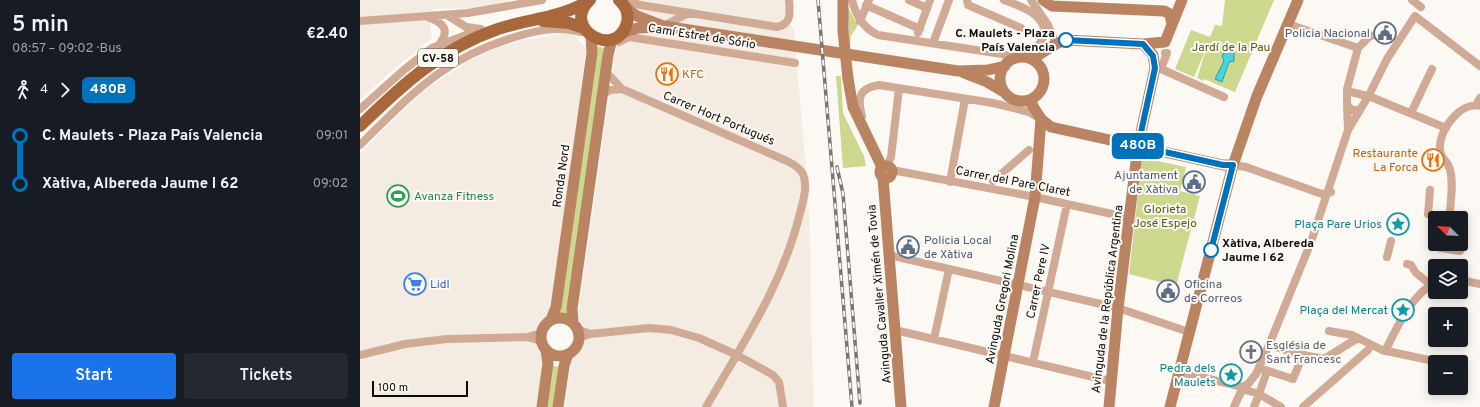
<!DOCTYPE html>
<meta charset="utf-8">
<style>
:root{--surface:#171b24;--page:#242831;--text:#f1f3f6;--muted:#9ea1a6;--accent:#1a73e8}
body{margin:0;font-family:Overpass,sans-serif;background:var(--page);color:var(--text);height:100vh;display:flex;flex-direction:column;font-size:15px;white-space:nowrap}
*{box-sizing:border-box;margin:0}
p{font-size:13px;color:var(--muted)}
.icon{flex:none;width:22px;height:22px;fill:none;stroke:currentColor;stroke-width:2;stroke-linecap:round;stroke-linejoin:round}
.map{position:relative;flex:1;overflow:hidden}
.panel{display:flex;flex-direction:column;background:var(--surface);width:360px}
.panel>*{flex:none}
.badge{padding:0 8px;border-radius:6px;font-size:14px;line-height:26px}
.needle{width:26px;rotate:294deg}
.buttons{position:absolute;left:1068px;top:211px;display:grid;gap:8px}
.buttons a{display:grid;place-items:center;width:40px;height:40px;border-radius:4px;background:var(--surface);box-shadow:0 2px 10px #0003;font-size:20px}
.scale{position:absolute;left:12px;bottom:10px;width:96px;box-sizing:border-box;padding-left:4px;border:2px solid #0c0b0a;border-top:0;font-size:11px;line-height:14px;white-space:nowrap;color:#0c0b0a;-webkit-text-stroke:3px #fcf8f4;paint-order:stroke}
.map>.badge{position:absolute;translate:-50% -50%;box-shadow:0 0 0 2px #fff}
.legs{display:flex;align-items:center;gap:6px;height:44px;padding:0 12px;font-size:13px}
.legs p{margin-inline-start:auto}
.overview{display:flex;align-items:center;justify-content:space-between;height:68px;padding:0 12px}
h1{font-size:22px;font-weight:600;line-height:30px}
.action{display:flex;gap:8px;margin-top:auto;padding:8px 12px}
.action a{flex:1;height:46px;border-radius:4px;background:var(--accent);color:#fff;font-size:16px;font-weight:600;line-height:46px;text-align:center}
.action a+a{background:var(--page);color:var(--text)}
ul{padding:0 12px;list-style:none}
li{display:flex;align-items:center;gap:14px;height:48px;font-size:15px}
li i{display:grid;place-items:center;width:6px;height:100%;margin:0 5px;background:currentColor}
li i::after{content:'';width:10px;height:10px;margin:-5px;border:3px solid;border-radius:50%;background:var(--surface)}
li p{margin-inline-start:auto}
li:first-child i{background:linear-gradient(#0000 50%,currentColor 0)}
li:last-child i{background:linear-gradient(currentColor 50%,#0000 0)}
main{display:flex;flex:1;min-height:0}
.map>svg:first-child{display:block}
.built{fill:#f4ebe2}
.green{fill:#ced78e}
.water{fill:#43d5e3;stroke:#3298a2}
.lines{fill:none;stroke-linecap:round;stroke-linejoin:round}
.street{stroke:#d0aa94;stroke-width:8}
.secondary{stroke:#ba8462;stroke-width:11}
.primary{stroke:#a9673c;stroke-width:12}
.rail-casing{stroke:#797674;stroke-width:3.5}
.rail{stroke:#fcf8f4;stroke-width:2;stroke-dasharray:6;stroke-linecap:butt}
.secondary-bridge{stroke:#ba8462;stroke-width:11}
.line-1-casing{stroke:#fff;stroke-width:9}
.line-1{stroke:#0072bc;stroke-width:6}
.stop-1-dot{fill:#fff;stroke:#0072bc;stroke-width:2}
.labels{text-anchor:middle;stroke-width:4;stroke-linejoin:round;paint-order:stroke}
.shield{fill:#fcf8f4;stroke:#545250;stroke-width:1}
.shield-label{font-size:11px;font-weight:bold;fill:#0c0b0a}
.stop-label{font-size:12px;font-weight:bold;fill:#0c0b0a;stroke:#fcf8f4;text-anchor:end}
.service-label{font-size:12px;fill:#4e5e75;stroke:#fcf8f4;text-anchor:end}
.street-label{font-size:12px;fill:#0c0b0a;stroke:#fcf8f4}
.park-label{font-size:12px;fill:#565b15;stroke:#fcf8f4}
.food-label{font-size:12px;fill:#c56008;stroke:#fcf8f4;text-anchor:start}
.leisure-label{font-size:12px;fill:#27864d;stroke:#fcf8f4;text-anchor:start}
.culture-label{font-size:12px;fill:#0d838f;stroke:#fcf8f4;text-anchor:end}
.shop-label{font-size:12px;fill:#366cbe;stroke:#fcf8f4;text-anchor:start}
.worship-label{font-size:12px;fill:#5b616d;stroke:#fcf8f4;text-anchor:start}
</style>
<main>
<section class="panel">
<div class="overview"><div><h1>5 min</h1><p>08:57 – 09:02 · Bus</p></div><b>€2.40</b></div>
<div class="legs"><svg class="icon" aria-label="walk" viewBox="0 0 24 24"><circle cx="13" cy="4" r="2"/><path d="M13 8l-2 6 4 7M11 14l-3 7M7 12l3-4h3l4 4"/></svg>4<svg class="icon" aria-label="forward" viewBox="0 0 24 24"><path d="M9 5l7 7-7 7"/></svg><b class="badge" style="background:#0072bc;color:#fff">480B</b></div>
<ul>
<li><i style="color:#0072bc"></i><b>C. Maulets - Plaza País Valencia</b><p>09:01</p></li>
<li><i style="color:#0072bc"></i><b>Xàtiva, Albereda Jaume I 62</b><p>09:02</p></li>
</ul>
<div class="action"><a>Start</a><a>Tickets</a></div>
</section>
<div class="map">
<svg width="1120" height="407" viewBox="0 0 1120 407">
<rect width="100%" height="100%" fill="#fcf8f4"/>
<path class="built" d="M0,0H150L133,5L116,8L73,9L70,29L72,34L71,39L30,72L0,100Z
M263,0H425L427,18L434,30L446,170L450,231L451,324L454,407H205Z
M212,33L226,49L191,315L178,327L176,337L179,352L185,359L178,407H0V154L23,130L69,87L113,59L132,50L165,40Z"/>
<path class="green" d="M865,0H914L875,92L844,79L843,81L837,78L847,47L834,77L815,69L831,30L850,37L855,25L862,26Z
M487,6L498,25L491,36L490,47Z
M236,46L245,48L209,315L198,313Z
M476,76H481L483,113L504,156L506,166L483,168Z
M782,158L826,167L820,191L840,196L816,286L769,274Z
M190,365L200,367L195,407H184Z"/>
<path class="water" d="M869,50L874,52V61L869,62L862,82L855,79L864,61L862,56L865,51Z"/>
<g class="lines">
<path class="street" d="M267,0L280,5L417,27C432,24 430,12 429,0
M492,0C496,16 503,28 518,35L642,54L655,58
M549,0L567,8
M607,0L608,5L661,28
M644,0C654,4 667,8 675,15C694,31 680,48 664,57
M671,0L688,25L696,44
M1052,0L1061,7
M506,5L560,29
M87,15L106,27L121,29
M68,17C83,23 91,29 79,45
M0,21L108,13L182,0
M500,21L509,0
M928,24L998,48L987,89V105L992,110H1000
M303,26L329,13
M558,33L570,0
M259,42L269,37L435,63
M573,43L589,0
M998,48L1010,36L1016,35L1018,32
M805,53H807L801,69L864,97
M262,89L427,161C433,164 440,168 443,174C448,186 443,202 440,213C423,284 382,345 346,407
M987,91L1007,96L1009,95
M242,95L250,90L262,89L245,71
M1011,97L1086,128
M987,105L988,129
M1116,105L1120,98
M0,109L45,69L72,48L119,30
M1051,113L1072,69
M502,116C497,98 499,88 519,85L633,103L669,112L679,118
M0,145C52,94 82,59 155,37C177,30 198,26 221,32
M873,165L886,167L962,194L971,192
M527,166L531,157L539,88
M532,170L675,197L770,218
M633,181L669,150
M590,182L605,99
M1090,211C1091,198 1094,179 1089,167C1086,158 1080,161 1080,146C1080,129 1101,101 1120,106
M1068,214L1070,190
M1081,248L1100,251
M529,255L758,308L829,332
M1027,257L1031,241
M1047,264L1051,265L1056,273L1071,285
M1101,280L1120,284
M217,329L230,334L219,338
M535,330L750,381
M969,331L992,335L1022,350L1069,360
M181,333L167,337L181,341
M230,334L289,328L311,330L339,338L377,355L413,375L419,382L423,407
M574,339L589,269
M909,345L938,354L964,359L998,338
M1025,351C1036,330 1052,293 1075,283
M0,355L45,344L87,339L167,337
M673,362L707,204
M899,368L933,379L943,355
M819,372L883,387
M883,387L888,384L896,374L909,345L951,242L988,130L1009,95L1027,59L1055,16L1120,66
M882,389L899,394L907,371
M874,407L883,387
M894,407L899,394L921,407
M943,407L1008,350"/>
<path class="secondary" d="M483,0V31
M683,0L692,6L804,11L810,14L812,25
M264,6L277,16L303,26L598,71L628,70L645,66
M261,33L278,28L299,27
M640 79a22 22 0 1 1 44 0a22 22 0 1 1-44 0Z
M672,59L696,44L706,40L783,44L805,42L822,0
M604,73L627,82L644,92
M488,79L493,107L522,167
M669,100L681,119L691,127L863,165H873
M520 172a6 6 0 1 1 12 0a6 6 0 1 1-12 0Z
M523,178L541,407
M181 337a19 19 0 1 1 38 0a19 19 0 1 1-38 0Z
M191,320L196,307L232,53L231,36
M213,323L212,309L248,55L252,39
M182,407L188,363L186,351
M198,407L204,366L208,354
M634,407L675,197L681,119
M749,407L758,308L778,146L795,68L793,55L783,44
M810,407L873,165L897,96L938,0"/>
<path class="primary" d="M229,1C201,28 256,61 267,23C269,14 266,6 259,0
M183,21L209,23L224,28
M0,126C41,86 82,48 138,29C168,19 202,18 230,0"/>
<g class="rail-casing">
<path id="rail" d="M458,0L492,407
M477,167L483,194L500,403"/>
</g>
<use href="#rail" class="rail"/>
<path class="secondary-bridge" d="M483,31L488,79"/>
</g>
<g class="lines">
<g class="line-1-casing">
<path id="line-1" d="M706,40L783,44L793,56L795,68L778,146L863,165H873L851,250"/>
</g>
<use href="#line-1" class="line-1"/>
</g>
<defs>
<g id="civic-ring" transform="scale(1.15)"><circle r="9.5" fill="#fcf8f4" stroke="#5c6f8a" stroke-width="1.5"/><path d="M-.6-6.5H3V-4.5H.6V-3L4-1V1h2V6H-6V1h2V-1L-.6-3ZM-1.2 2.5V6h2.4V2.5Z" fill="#5c6f8a"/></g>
<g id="restaurant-ring" transform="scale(1.15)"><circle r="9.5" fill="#fcf8f4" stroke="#e8710a" stroke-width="1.5"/><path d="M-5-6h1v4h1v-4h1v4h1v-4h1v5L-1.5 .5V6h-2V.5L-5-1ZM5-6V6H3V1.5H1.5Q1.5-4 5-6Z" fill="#e8710a"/></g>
<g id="stadium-ring" transform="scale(1.15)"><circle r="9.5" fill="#fcf8f4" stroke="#2e9e5b" stroke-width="1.5"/><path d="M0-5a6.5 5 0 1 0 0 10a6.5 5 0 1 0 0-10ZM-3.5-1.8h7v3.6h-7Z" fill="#2e9e5b"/></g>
<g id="sight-ring" transform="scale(1.15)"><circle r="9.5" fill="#fcf8f4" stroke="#0f9aa8" stroke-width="1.5"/><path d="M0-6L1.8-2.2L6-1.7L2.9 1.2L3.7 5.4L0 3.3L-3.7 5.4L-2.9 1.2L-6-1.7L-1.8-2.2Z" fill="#0f9aa8"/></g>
<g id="supermarket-ring" transform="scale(1.15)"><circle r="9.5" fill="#fcf8f4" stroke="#3f7fe0" stroke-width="1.5"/><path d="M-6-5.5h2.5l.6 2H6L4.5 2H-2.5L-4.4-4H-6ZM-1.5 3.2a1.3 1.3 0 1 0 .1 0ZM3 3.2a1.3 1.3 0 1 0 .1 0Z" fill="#3f7fe0"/></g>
<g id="church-ring" transform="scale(1.15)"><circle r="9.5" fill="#fcf8f4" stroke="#6b7280" stroke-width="1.5"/><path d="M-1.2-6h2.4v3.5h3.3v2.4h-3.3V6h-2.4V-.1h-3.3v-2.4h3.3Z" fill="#6b7280"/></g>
</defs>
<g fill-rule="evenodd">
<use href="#civic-ring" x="1025" y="33"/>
<use href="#restaurant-ring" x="307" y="74"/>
<use href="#restaurant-ring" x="1073" y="160"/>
<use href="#civic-ring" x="834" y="182"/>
<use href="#stadium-ring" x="38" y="196"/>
<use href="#sight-ring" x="1038" y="224"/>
<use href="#civic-ring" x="548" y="247"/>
<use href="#supermarket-ring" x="55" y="284"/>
<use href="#civic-ring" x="808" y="291"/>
<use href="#sight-ring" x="1043" y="310"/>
<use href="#church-ring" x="891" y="352"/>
<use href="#sight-ring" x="871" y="375"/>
</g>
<g class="stop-1-dot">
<circle cx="706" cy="40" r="7"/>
<circle cx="851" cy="250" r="7"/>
</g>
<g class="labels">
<rect class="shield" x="58" y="49" width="40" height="18" rx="3"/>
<g class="shield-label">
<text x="78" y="62">CV-58</text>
</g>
<g class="stop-label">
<text x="695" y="37">C. Maulets - Plaza<tspan x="695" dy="14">País Valencia</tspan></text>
<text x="862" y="247" text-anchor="start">Xàtiva, Albereda<tspan x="862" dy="14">Jaume I 62</tspan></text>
</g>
<g class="service-label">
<text x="1010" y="37">Policia Nacional</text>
<text x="818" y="179">Ajuntament<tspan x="818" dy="14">de Xàtiva</tspan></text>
<text x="564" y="244" text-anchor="start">Policia Local<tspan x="564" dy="14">de Xàtiva</tspan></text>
<text x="824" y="288" text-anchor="start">Oficina<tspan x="824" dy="14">de Correos</tspan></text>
</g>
<g class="street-label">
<text transform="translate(342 36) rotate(9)" y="4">Camí Estret de Sório</text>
<text transform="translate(359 118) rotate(23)" y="4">Carrer Hort Portugués</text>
<text transform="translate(201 176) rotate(-82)" y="4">Ronda Nord</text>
<text transform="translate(653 181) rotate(11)" y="4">Carrer del Pare Claret</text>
<text transform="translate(678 281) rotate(-78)" y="4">Carrer Pere IV</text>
<text transform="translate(519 294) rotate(-95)" y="4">Avinguda Cavaller Ximén de Tovia</text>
<text transform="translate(642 299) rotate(-79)" y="4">Avinguda Gregori Molina</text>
<text transform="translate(747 299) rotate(-83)" y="4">Avinguda de la República Argentina</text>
</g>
<g class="park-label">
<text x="871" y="51">Jardí de la Pau</text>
<text x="805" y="213">Glorieta<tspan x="805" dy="14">José Espejo</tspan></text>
</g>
<g class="food-label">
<text x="322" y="78">KFC</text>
<text x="1058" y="157" text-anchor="end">Restaurante<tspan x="1058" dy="14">La Forca</tspan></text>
</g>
<g class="leisure-label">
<text x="54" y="200">Avanza Fitness</text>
</g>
<g class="culture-label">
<text x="1022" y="228">Plaça Pare Urios</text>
<text x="1028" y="314">Plaça del Mercat</text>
<text x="856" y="372">Pedra dels<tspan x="856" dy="14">Maulets</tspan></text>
</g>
<g class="shop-label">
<text x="70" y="288">Lidl</text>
</g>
<g class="worship-label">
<text x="906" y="349">Església de<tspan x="906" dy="14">Sant Francesc</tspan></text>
</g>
</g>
</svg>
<div class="buttons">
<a><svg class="needle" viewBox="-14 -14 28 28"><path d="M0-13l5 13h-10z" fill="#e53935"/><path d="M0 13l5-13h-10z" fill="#9ea1a6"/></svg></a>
<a><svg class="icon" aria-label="layers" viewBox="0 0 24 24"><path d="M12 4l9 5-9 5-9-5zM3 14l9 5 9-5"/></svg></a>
<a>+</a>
<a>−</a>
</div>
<div class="scale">100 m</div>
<b class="badge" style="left:778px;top:146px;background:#0072bc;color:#fff">480B</b>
</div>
</main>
